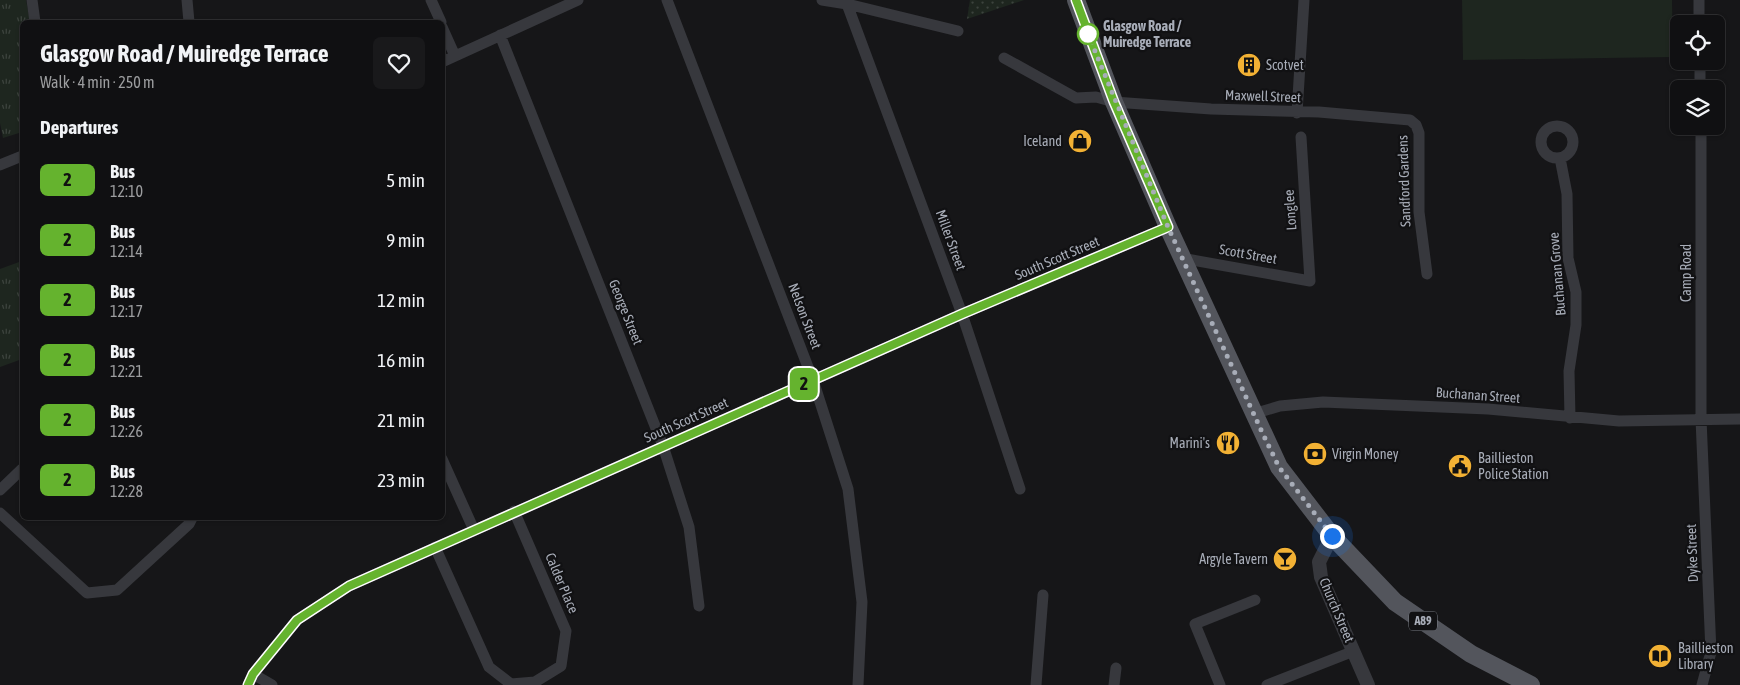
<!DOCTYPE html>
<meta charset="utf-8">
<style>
:root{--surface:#101012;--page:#19191b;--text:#f1f3f6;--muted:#9c9d9f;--line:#303032}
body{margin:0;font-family:"Asap Condensed",sans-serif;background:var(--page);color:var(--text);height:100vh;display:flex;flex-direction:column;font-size:19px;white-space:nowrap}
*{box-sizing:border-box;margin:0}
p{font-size:16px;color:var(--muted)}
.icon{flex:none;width:28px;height:28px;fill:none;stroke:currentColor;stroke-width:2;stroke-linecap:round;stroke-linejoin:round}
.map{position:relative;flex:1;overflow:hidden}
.drawer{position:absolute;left:20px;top:20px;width:425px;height:500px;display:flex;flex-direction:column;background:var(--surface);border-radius:8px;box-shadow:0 1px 4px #0004,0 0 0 1px var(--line)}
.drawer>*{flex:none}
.badge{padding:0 10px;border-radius:8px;font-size:18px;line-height:32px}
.fabs{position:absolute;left:1670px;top:15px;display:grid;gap:10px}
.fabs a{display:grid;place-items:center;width:55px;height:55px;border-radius:8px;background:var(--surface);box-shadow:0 1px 4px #0004,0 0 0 1px var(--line);font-size:25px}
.you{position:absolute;width:25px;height:25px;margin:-12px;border:4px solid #fff;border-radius:50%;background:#1a73e8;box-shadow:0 0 0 8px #1a73e833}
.map>.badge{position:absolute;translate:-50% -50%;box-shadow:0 0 0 2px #fff}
h2{padding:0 20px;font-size:19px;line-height:45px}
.round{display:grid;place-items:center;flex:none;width:52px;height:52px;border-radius:8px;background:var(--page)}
.summary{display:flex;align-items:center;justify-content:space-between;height:85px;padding:0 20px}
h1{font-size:24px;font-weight:700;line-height:38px}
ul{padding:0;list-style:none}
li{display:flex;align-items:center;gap:15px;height:60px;padding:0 20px}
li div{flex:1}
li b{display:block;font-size:19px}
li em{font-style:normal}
li .badge{min-width:55px;font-weight:700;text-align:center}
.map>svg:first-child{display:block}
.grass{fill:#1e261f}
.park{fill:url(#park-tufts)}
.garden{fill:url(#garden-dots)}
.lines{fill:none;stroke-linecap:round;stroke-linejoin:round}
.minor{stroke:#37383d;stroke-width:11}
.tertiary{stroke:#37383d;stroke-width:14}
.primary{stroke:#53555c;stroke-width:18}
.line-casing{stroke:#fff;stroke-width:11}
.line{stroke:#65b32e;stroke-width:8}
.walk{stroke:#a8adb8;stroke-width:5;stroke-dasharray:0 9}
.stop-dot{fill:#fff;stroke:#65b32e;stroke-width:2.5}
.labels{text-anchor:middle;stroke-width:4.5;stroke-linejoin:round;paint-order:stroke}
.shield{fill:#111113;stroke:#7b7e86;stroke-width:1}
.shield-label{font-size:12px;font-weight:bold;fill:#a8adb8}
.stop-label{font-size:14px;font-weight:bold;fill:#a8adb8;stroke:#111113;text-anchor:start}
.poi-label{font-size:14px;fill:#a8adb8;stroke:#111113;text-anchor:start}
.street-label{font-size:14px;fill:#a8adb8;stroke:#111113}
</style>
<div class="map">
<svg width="1740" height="685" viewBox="0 0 1740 685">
<defs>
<pattern id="park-tufts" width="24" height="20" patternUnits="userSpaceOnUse" patternTransform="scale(1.25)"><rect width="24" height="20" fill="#1e261f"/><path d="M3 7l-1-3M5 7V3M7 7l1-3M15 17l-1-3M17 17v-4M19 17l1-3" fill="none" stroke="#3c433d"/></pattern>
<pattern id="garden-dots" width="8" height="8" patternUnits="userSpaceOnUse" patternTransform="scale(1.25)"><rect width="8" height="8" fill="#1e261f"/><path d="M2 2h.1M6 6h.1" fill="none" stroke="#3c433d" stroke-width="1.8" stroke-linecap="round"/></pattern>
</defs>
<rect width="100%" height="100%" fill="#161618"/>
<path class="grass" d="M1462,0H1672L1673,57L1463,60Z"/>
<path class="park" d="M0,0H26L30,22H22V132L3,138L0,123Z
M22,261V359L0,367V269Z"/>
<path class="garden" d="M970,0H1024L967,19Z"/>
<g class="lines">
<path class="minor" d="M32,0L35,22
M187,0L189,22
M431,0L441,22
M667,0L813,380L848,489L862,602L858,685
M822,0L847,4L958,31
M1699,0V24
M847,4L962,314L1020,489
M442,27L455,56
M500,35L663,446L689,527L699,606
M1004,58L1076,98L1096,97L1114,102L1211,109L1319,112L1410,120L1416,125L1419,133V212L1427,274
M1700,61V89
M442,62L578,0
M1297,113L1304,0
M1541 142a16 16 0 1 1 32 0a16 16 0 1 1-32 0Z
M1701,126V419L1711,652L1702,685
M1560,158L1567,194L1568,258L1576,292V325L1569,371L1570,418
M0,165L22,156
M1181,258L1310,281L1301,137
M1253,414L1280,406L1323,402L1488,409L1619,421L1740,419
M442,459L474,530
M0,490L22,469
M0,513L87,593L117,590L189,524L192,518
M435,547L489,667L511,684L535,682L561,666L566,631L514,511
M253,674L272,685
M248,685L253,674L297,620L349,586L962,314L1168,227
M1036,685L1043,595
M1114,685L1116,668
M1220,685L1195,624L1255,600
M1267,685L1354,651"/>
<path class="tertiary" d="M1332,536L1319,562L1321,577L1368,685"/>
<path class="primary" d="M1076,0L1114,102L1168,227L1279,467L1332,536L1395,602L1471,654L1531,685"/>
</g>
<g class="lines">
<g class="line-casing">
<path id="line" d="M248,685L253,674L297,620L349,586L962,314L1168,227L1114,102L1076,0"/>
</g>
<use href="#line" class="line"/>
<path class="walk" d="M1088,34L1168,227L1262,432L1279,467L1332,536"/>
</g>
<defs>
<g id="building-disc" transform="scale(1.25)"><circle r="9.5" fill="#f2b134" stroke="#111113"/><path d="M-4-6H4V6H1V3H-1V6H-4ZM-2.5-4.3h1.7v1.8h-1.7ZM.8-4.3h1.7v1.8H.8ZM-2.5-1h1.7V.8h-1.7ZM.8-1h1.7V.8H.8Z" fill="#111"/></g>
<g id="shop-disc" transform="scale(1.25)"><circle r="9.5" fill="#f2b134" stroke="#111113"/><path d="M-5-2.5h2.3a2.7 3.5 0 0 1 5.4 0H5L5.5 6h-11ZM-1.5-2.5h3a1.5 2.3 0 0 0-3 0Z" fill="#111"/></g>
<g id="restaurant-disc" transform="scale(1.25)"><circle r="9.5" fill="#f2b134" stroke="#111113"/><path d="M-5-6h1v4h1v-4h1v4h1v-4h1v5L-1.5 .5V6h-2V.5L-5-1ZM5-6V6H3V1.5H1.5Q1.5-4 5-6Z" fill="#111"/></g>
<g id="bank-disc" transform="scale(1.25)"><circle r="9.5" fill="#f2b134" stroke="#111113"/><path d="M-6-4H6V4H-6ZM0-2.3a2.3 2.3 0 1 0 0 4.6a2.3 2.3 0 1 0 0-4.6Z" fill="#111"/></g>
<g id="civic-disc" transform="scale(1.25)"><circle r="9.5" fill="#f2b134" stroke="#111113"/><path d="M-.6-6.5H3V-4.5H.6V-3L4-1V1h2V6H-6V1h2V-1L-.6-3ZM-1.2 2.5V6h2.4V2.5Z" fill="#111"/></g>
<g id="bar-disc" transform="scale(1.25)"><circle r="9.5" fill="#f2b134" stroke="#111113"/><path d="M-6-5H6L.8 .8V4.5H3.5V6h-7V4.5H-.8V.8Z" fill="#111"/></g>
<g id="library-disc" transform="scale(1.25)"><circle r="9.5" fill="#f2b134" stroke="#111113"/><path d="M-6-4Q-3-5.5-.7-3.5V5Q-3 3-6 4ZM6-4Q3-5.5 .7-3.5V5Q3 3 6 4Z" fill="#111"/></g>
</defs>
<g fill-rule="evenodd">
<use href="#building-disc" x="1249" y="65"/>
<use href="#shop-disc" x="1080" y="141"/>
<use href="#restaurant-disc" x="1228" y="443"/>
<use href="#bank-disc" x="1315" y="454"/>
<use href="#civic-disc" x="1460" y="466"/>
<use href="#bar-disc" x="1285" y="559"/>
<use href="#library-disc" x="1660" y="656"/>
</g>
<circle class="stop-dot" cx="1088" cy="34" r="10"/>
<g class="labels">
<rect class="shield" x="1409" y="611.5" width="28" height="19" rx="4"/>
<g class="shield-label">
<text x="1423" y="625">A89</text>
</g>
<g class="stop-label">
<text x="1103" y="31">Glasgow Road /<tspan x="1103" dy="16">Muiredge Terrace</tspan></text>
</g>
<g class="poi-label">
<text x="1266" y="70">Scotvet</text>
<text x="1062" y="146" text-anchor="end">Iceland</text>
<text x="1210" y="448" text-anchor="end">Marini's</text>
<text x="1332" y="459">Virgin Money</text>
<text x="1478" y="463">Baillieston<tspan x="1478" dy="16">Police Station</tspan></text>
<text x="1268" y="564" text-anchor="end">Argyle Tavern</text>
<text x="1678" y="653">Baillieston<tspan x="1678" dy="16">Library</tspan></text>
</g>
<g class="street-label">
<text transform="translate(1263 96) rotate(2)" y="5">Maxwell Street</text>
<text transform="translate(1404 181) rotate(-92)" y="5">Sandford Gardens</text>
<text transform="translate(1290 210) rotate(-94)" y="5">Longlee</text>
<text transform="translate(951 240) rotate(70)" y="5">Miller Street</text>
<text transform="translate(1248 254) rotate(10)" y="5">Scott Street</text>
<text transform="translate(1057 258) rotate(-23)" y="5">South Scott Street</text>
<text transform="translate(1686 273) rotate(-90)" y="5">Camp Road</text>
<text transform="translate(1557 274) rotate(-95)" y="5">Buchanan Grove</text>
<text transform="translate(626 312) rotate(68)" y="5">George Street</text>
<text transform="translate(805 316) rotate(69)" y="5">Nelson Street</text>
<text transform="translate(1478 395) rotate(4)" y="5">Buchanan Street</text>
<text transform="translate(686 420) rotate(-24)" y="5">South Scott Street</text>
<text transform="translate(1692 553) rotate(-92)" y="5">Dyke Street</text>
<text transform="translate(562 583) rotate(67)" y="5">Calder Place</text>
<text transform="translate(1337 610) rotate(67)" y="5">Church Street</text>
</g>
</g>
</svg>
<div class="fabs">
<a><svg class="icon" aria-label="locate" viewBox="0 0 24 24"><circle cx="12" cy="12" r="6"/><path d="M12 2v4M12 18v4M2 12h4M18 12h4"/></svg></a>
<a><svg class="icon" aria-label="layers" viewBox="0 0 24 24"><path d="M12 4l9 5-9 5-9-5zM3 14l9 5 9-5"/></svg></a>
</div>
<div class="you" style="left:1332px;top:536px"></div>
<b class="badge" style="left:804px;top:384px;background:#65b32e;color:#111">2</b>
<section class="drawer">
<div class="summary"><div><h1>Glasgow Road / Muiredge Terrace</h1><p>Walk · 4 min · 250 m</p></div><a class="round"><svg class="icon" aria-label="heart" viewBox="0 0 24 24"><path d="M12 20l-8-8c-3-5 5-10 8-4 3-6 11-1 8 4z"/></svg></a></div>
<h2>Departures</h2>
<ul>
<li><span class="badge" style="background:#65b32e;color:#111">2</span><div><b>Bus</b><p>12:10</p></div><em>5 min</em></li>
<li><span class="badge" style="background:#65b32e;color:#111">2</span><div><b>Bus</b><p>12:14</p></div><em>9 min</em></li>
<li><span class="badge" style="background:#65b32e;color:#111">2</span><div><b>Bus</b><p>12:17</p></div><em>12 min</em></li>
<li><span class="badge" style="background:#65b32e;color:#111">2</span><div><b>Bus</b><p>12:21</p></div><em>16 min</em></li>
<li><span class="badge" style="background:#65b32e;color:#111">2</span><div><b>Bus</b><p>12:26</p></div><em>21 min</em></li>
<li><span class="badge" style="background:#65b32e;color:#111">2</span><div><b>Bus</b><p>12:28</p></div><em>23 min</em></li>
</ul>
</section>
</div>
